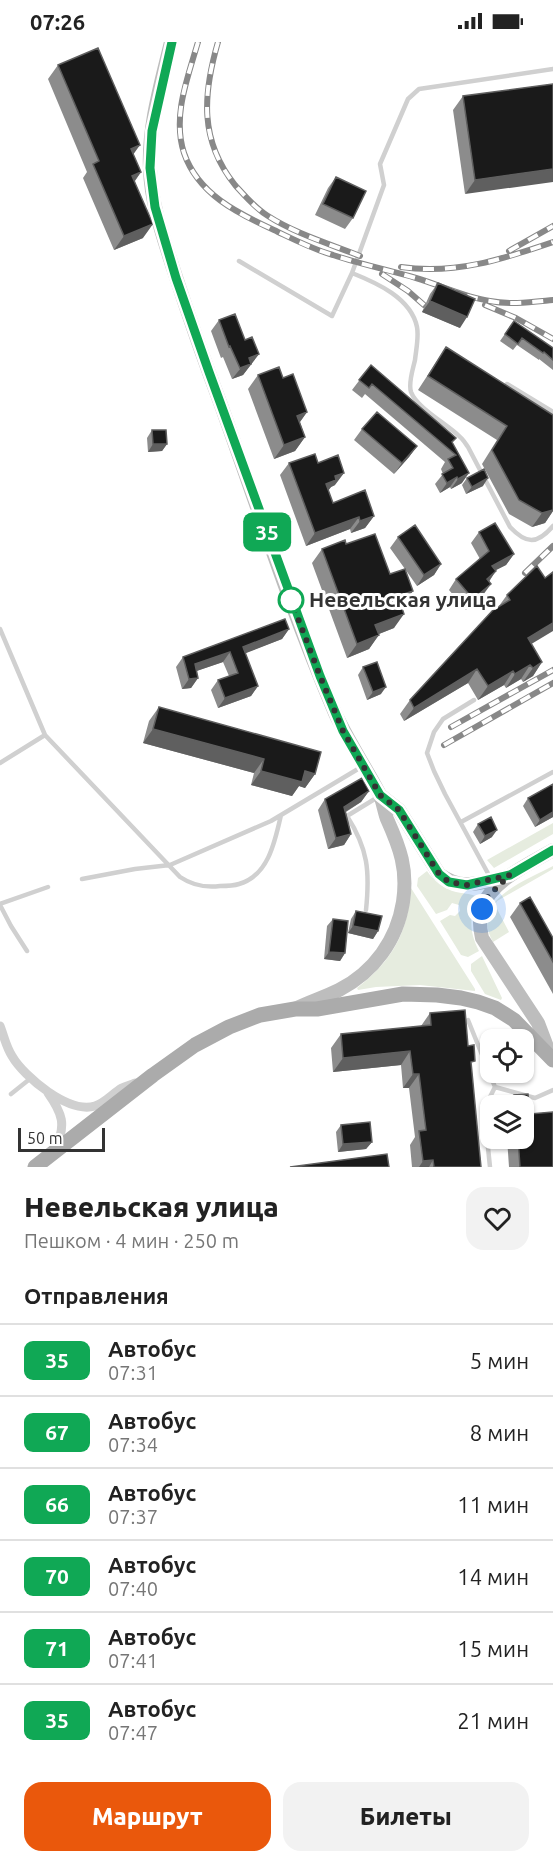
<!DOCTYPE html>
<html lang="ru">
<meta charset="utf-8">
<style>
:root{--surface:#fff;--page:#f2f2f2;--text:#222;--muted:#767676;--line:#e0e0e0;--accent:#ea580c}
body{margin:0;font-family:Ubuntu,sans-serif;background:var(--page);color:var(--text);height:100vh;display:flex;flex-direction:column;font-size:22px;white-space:nowrap}
*{box-sizing:border-box;margin:0}
p{font-size:20px;color:var(--muted)}
.icon{flex:none;width:33px;height:33px;fill:none;stroke:currentColor;stroke-width:2;stroke-linecap:round;stroke-linejoin:round}
.map{position:relative;height:1125px;overflow:hidden}
.drawer{display:flex;flex-direction:column;background:var(--surface);flex:1}
.drawer>*{flex:none}
.badge{padding:0 12px;border-radius:9px;font-size:21px;line-height:39px}
.controls{position:absolute;left:480px;top:987px;display:grid;gap:12px}
.controls a{display:grid;place-items:center;width:54px;height:54px;border-radius:12px;background:var(--surface);box-shadow:0 2px 4px #0004;font-size:30px}
.scale{position:absolute;left:18px;bottom:15px;width:87px;box-sizing:border-box;padding-left:6px;border:3px solid #333;border-top:0;font-size:16px;line-height:21px;white-space:nowrap;color:#333;-webkit-text-stroke:4px #fff;paint-order:stroke}
.you{position:absolute;width:30px;height:30px;margin:-15px;border:4px solid #fff;border-radius:50%;background:#1a73e8;box-shadow:0 0 0 9px #1a73e833}
.map>.badge{position:absolute;translate:-50% -50%;box-shadow:0 0 0 3px #fff}
h2{padding:0 24px;font-size:22px;line-height:54px}
.round{display:grid;place-items:center;flex:none;width:63px;height:63px;border-radius:18px;background:var(--page)}
.headline{display:flex;align-items:center;justify-content:space-between;height:102px;padding:0 24px}
h1{font-size:28px;font-weight:800;line-height:45px}
.primary-button{display:flex;gap:12px;margin-top:auto;padding:12px 24px}
.primary-button a{flex:1;height:69px;border-radius:18px;background:var(--accent);color:#fff;font-size:24px;font-weight:800;line-height:69px;text-align:center}
.primary-button a+a{background:var(--page);color:var(--text)}
ul{padding:0;list-style:none}
li{display:flex;align-items:center;gap:18px;height:72px;padding:0 24px;border-top:2px solid var(--line)}
li div{flex:1}
li b{display:block;font-size:22px}
li em{font-style:normal}
li .badge{min-width:66px;font-weight:700;text-align:center}
.status{display:flex;justify-content:space-between;align-items:center;height:42px;padding:0 30px;background:var(--surface);direction:ltr}
.status svg{height:16px;fill:currentColor}
.map>svg:first-child{display:block}
.green{fill:#e6ecdf}
.lines{fill:none;stroke-linecap:round;stroke-linejoin:round}
.lane{stroke:#d0d0d0;stroke-width:4.5}
.street{stroke:#d0d0d0;stroke-width:9}
.secondary{stroke:#bdbdbd;stroke-width:14}
.primary{stroke:#ababab;stroke-width:15}
.rail-casing{stroke:#888;stroke-width:6}
.rail{stroke:#fff;stroke-width:4;stroke-dasharray:11;stroke-linecap:butt}
.wall{fill:#8c8c8c}
.shaded-wall{fill:#5f5f5f}
.building{fill:#1a1a1a;stroke:#5f5f5f;stroke-width:1.5}
.line-casing{stroke:#fff;stroke-width:14}
.line{stroke:#10a855;stroke-width:9}
.walk{stroke:#333;stroke-width:6;stroke-dasharray:0 10.8}
.stop-dot{fill:#fff;stroke:#10a855;stroke-width:3}
.labels{text-anchor:middle;stroke-width:6;stroke-linejoin:round;paint-order:stroke}
.stop-label{font-size:21px;font-weight:bold;fill:#333;stroke:#fff;text-anchor:start}
</style>
<div class="status"><b>07:26</b><svg viewBox="0 0 49 12"><path d="M0 12V9h3v3zM5 12V6h3v6zM10 12V3h3v9zM15 12V0h3v12zM26 1h20v11H26zM47 4h2v5h-2z"/></svg></div>
<div class="map">
<svg width="553" height="1125" viewBox="0 0 553 1125">
<rect width="100%" height="100%" fill="#fff"/>
<path class="green" d="M553,781V792L494,826L487,818Z
M553,824V827L497,859L495,863L509,890L493,900C469,858 525,839 553,824Z
M427,829C434,839 444,847 456,850C463,852 469,851 475,854C471,878 468,887 479,909L468,915L461,913L440,879L450,873L455,874L460,869L459,863L452,861L447,868L436,872L417,844L418,836Z
M411,846L475,947V949L420,943L376,945L358,948L357,946C392,919 408,891 411,846Z
M482,914L502,956L501,958L485,952L471,929V922Z"/>
<g class="lines">
<path class="lane" d="M553,27L419,47L408,57L380,122L384,143L352,231C377,241 411,256 417,285C419,295 416,308 415,318C413,327 408,341 411,350C417,366 447,382 459,394C463,397 465,401 468,405L510,485C526,502 537,503 553,484
M239,219L332,274L352,231
M507,342L553,370
M0,587L45,693
M474,658L443,677L434,690L427,711L434,729L445,752L491,837
M0,721L45,693L180,835C192,843 205,846 220,844C226,844 233,844 239,842C268,834 275,800 281,773
M461,780L553,730
M82,837L135,827L170,823L271,779L363,724
M0,862L48,845
M0,863L11,884L27,909
M366,868C370,829 368,807 347,774L378,755
M468,978L495,1045L535,1056L553,1048
M11,1052L31,1036
M490,1125L484,1067L495,1045"/>
<path class="street" d="M0,984C4,994 6,1005 12,1014C24,1035 69,1072 95,1064C105,1061 113,1051 122,1046C126,1044 131,1043 135,1041
M48,1051C62,1071 67,1083 55,1106"/>
<path class="secondary" d="M171,0C161,42 148,84 150,127C151,161 163,194 173,226C188,272 204,318 221,363C258,466 292,571 335,671C348,699 365,724 379,751C383,759 384,769 387,777C400,806 408,827 403,860C397,898 374,930 339,948C325,955 309,960 295,967
M380,753L399,768L439,832C463,850 481,840 508,834
M551,1015L538,981L482,896C480,887 479,877 481,868C490,839 529,822 553,808"/>
<path class="primary" d="M35,1125L153,1033L195,1003L229,985L260,973L295,967H317L403,952L437,953L461,956L478,960L495,966L514,978L553,1018"/>
<g class="rail-casing">
<path id="rail" d="M198,0C188,35 172,74 184,111C198,152 237,171 274,188C293,197 312,207 333,213C360,222 388,228 416,236C440,243 464,255 490,259C510,263 532,260 553,258
M218,0C203,52 199,98 235,143C245,154 255,166 268,174C296,192 330,202 360,214
M509,209L553,184
M401,225C455,233 503,217 553,200
M382,232L408,249L424,263
M485,263L516,276L553,297
M525,531L553,504
M451,685L553,628
M444,703L553,641"/>
</g>
<use href="#rail" class="rail"/>
</g>
<path class="wall" d="M58,23L133,112L141,130L135,139L143,196L114,208L83,136L87,130L48,37Z
M553,42L465,152L453,68L463,54Z
M336,135L353,176L345,187L315,173L328,146Z
M438,241L460,286L422,270L430,252Z
M219,278L245,298L259,312L243,333L232,337L223,315L221,316L211,289Z
M514,279L553,306V328L539,317V318L517,303L513,308L500,299Z
M446,305L553,373V469L545,481L532,485L509,472L482,422L497,398L418,348Z
M371,323L453,401L462,441L451,447L450,445L440,451L435,442L443,432L441,427L445,420L365,352L362,356L352,348Z
M258,333L283,336L307,370L300,380L305,395L295,409L274,417L248,347Z
M362,387L417,404L409,415L394,432L354,398Z
M152,388L167,402L162,409L148,410L147,396Z
M289,421H318L335,443L331,445L328,449L333,461L374,474L365,486L351,491L350,487L306,504L280,433Z
M467,436L483,444L466,452L462,443Z
M479,490L514,512L506,523L496,528L489,540L483,553L466,568L449,548L456,537L480,517L471,501Z
M398,495L441,522L434,533L417,544L405,527L403,563H401L394,586L379,592L369,607L347,616L312,521L322,507L346,502L390,532L405,527L390,506Z
M537,524L531,602L542,620L533,634L523,640L521,637L506,646L504,643L478,658L468,641L404,679L400,672L410,658L499,564L507,553Z
M289,587L282,597L245,611L258,644L251,654L218,666L211,648L218,638L229,634L223,620L196,629L198,636L191,646L182,647L176,625L183,615Z
M363,625L381,652L367,658L358,633Z
M159,665L315,732L305,746L299,744L292,754L251,743L254,731L143,701L149,679Z
M553,742V775L535,785L523,764L528,756Z
M369,749L361,760L346,770L351,792L344,803L328,807L318,768L325,757Z
M478,782L492,795L480,802L473,790Z
M520,861L553,896V952L510,875Z
M356,869L378,889L373,897L348,891L351,877Z
M333,877L345,911L340,919L324,917L327,884Z
M430,971L471,1025L481,1125H412L410,1103L415,1095L409,1046H403L401,1023L333,1030L331,1006L341,992L421,984Z
M528,1052L530,1072L553,1070V1125H509L507,1096H524V1064H507L514,1053Z
M341,1083L372,1100L366,1107L338,1110L336,1090Z"/>
<path class="shaded-wall" d="M140,103L130,117L131,107Z
M553,127V140L465,152L475,138Z
M141,130L131,144L132,134Z
M153,182L143,196L114,208L124,194Z
M430,259L467,275L460,286L422,270Z
M259,312L243,333L232,337L249,316Z
M307,370L297,384V374Z
M305,395L295,409L274,417L284,403Z
M153,402H167L162,409L148,410Z
M417,404L409,415L394,432L402,421Z
M344,431L335,443L331,445L327,450L326,442L335,434Z
M469,431L462,441L451,447L458,437Z
M457,435L450,445L440,451L447,441Z
M488,436L483,444L466,452L472,445Z
M553,468V469L545,481L532,485L542,471Z
M374,474L365,486L351,491L360,479Z
M359,475L350,487L306,504L315,491Z
M514,512L506,523L484,534L492,524Z
M441,522L434,533L417,544L424,533Z
M496,529L489,539L487,537Z
M491,542L483,553L466,568L473,557Z
M413,549L403,563L388,568L398,554Z
M404,572L394,586L366,597L375,583Z
M553,581V589L518,610L528,596Z
M289,587L282,597L236,615L243,605Z
M379,593L369,607L347,616L357,602Z
M230,610L223,620L188,632L195,622Z
M542,620L533,634L523,640L533,626Z
M530,623L521,637L506,646L515,632Z
M477,627L468,641L404,679L414,666Z
M513,629L504,643L478,658L488,644Z
M198,636L191,646L182,647L189,637Z
M258,644L251,654L218,666L225,656Z
M386,645L381,652L367,658L373,650Z
M153,687L264,717L254,731L143,701Z
M261,729H305L315,732L305,746L299,744L292,754L251,743Z
M369,749L361,760L337,775L344,765Z
M553,770V775L535,785L540,778Z
M497,788L492,795L480,802L485,794Z
M351,792L344,803L328,807L336,796Z
M353,884L378,889L373,897L348,891Z
M329,910L345,911L340,919L324,917Z
M410,1009L401,1023L333,1030L343,1016Z
M413,1032H419L409,1046H403Z
M372,1100L366,1107L338,1110L343,1102Z
M433,1118L429,1125H419L423,1119Z"/>
<path class="building" d="M98,6L140,103L131,107L141,130L132,134L153,182L124,194L93,122L99,119L58,23Z
M553,42V127L475,138L463,54Z
M336,135L366,149L353,176L323,162Z
M438,241L475,257L467,275L430,259Z
M235,272L245,298L252,295L259,312L249,316L251,322L240,326L230,304L229,305L219,278Z
M514,279L553,306V318L544,310L543,311L522,296L518,302L505,292Z
M446,305L553,373V468L542,471L519,458L492,408L507,384L428,334Z
M371,323L456,396L452,400L469,431L458,437L457,435L447,441L442,432L453,426L448,417L456,413L372,342L369,346L359,338Z
M279,325L283,336L293,332L307,370L297,374L305,395L284,403L258,333Z
M377,370L417,404L402,421L362,387Z
M152,388H166L167,402H153Z
M315,412L318,421L338,413L344,431L335,434L336,438L326,442L333,461L365,448L374,474L360,479L359,475L315,491L289,421Z
M484,427L488,436L472,445L467,436Z
M495,481L514,512L492,524L496,529L487,537L491,542L473,557L456,537L489,509L479,490Z
M415,483L441,522L424,533L398,495Z
M375,492L390,532L405,527L413,549L398,554L404,572L375,583L379,593L357,602L322,507L345,498L346,502Z
M537,524L545,536L553,530V581L528,596L542,620L533,626L530,623L515,632L513,629L488,644L477,627L414,666L410,658L493,568L510,558L507,553Z
M285,577L289,587L243,605L258,644L225,656L218,638L238,631L230,610L195,622L198,636L189,637L183,615Z
M377,620L386,645L373,650L363,625Z
M159,665L321,710L315,732L305,729L302,740L261,729L264,717L153,687Z
M362,736L369,749L344,765L351,792L336,796L325,757Z
M553,742V770L540,778L528,756Z
M491,775L497,788L485,794L478,782Z
M530,855L553,896V920L520,861Z
M356,869L382,874L378,889L353,884Z
M333,877L348,879L345,911L329,910Z
M465,968L468,1004L474,1003L475,1019L471,1020L481,1125H434L433,1118L423,1119L419,1089L426,1088L419,1032H413L410,1009L343,1016L341,992L431,983L430,971Z
M528,1052L530,1072L553,1070V1125H520L518,1096H524V1064H515L514,1053Z
M370,1080L372,1100L343,1102L341,1083Z
M387,1112L389,1125H290Z"/>
<g class="lines">
<g class="line-casing">
<path id="line" d="M172,0L152,89L150,126L155,165L176,236L209,330L320,634L343,689L380,753L399,768L439,832L449,840L467,843L510,833L553,808"/>
</g>
<use href="#line" class="line"/>
<path class="walk" d="M291,558L320,634L343,689L380,753L399,768L439,832L449,840L467,843L510,833L488,854L482,867"/>
</g>
<circle class="stop-dot" cx="291" cy="558" r="12"/>
<g class="labels">
<g class="stop-label">
<text x="309" y="565">Невельская улица</text>
</g>
</g>
</svg>
<div class="controls">
<a><svg class="icon" aria-label="locate" viewBox="0 0 24 24"><circle cx="12" cy="12" r="6"/><path d="M12 2v4M12 18v4M2 12h4M18 12h4"/></svg></a>
<a><svg class="icon" aria-label="layers" viewBox="0 0 24 24"><path d="M12 4l9 5-9 5-9-5zM3 14l9 5 9-5"/></svg></a>
</div>
<div class="scale">50 m</div>
<div class="you" style="left:482px;top:867px"></div>
<b class="badge" style="left:267px;top:490px;background:#10a855;color:#fff">35</b>
</div>
<section class="drawer">
<div class="headline"><div><h1>Невельская улица</h1><p>Пешком · 4 мин · 250 m</p></div><a class="round"><svg class="icon" aria-label="heart" viewBox="0 0 24 24"><path d="M12 20l-8-8c-3-5 5-10 8-4 3-6 11-1 8 4z"/></svg></a></div>
<h2>Отправления</h2>
<ul>
<li><span class="badge" style="background:#10a855;color:#fff">35</span><div><b>Автобус</b><p>07:31</p></div><em>5 мин</em></li>
<li><span class="badge" style="background:#10a855;color:#fff">67</span><div><b>Автобус</b><p>07:34</p></div><em>8 мин</em></li>
<li><span class="badge" style="background:#10a855;color:#fff">66</span><div><b>Автобус</b><p>07:37</p></div><em>11 мин</em></li>
<li><span class="badge" style="background:#10a855;color:#fff">70</span><div><b>Автобус</b><p>07:40</p></div><em>14 мин</em></li>
<li><span class="badge" style="background:#10a855;color:#fff">71</span><div><b>Автобус</b><p>07:41</p></div><em>15 мин</em></li>
<li><span class="badge" style="background:#10a855;color:#fff">35</span><div><b>Автобус</b><p>07:47</p></div><em>21 мин</em></li>
</ul>
<div class="primary-button"><a>Маршрут</a><a>Билеты</a></div>
</section>
